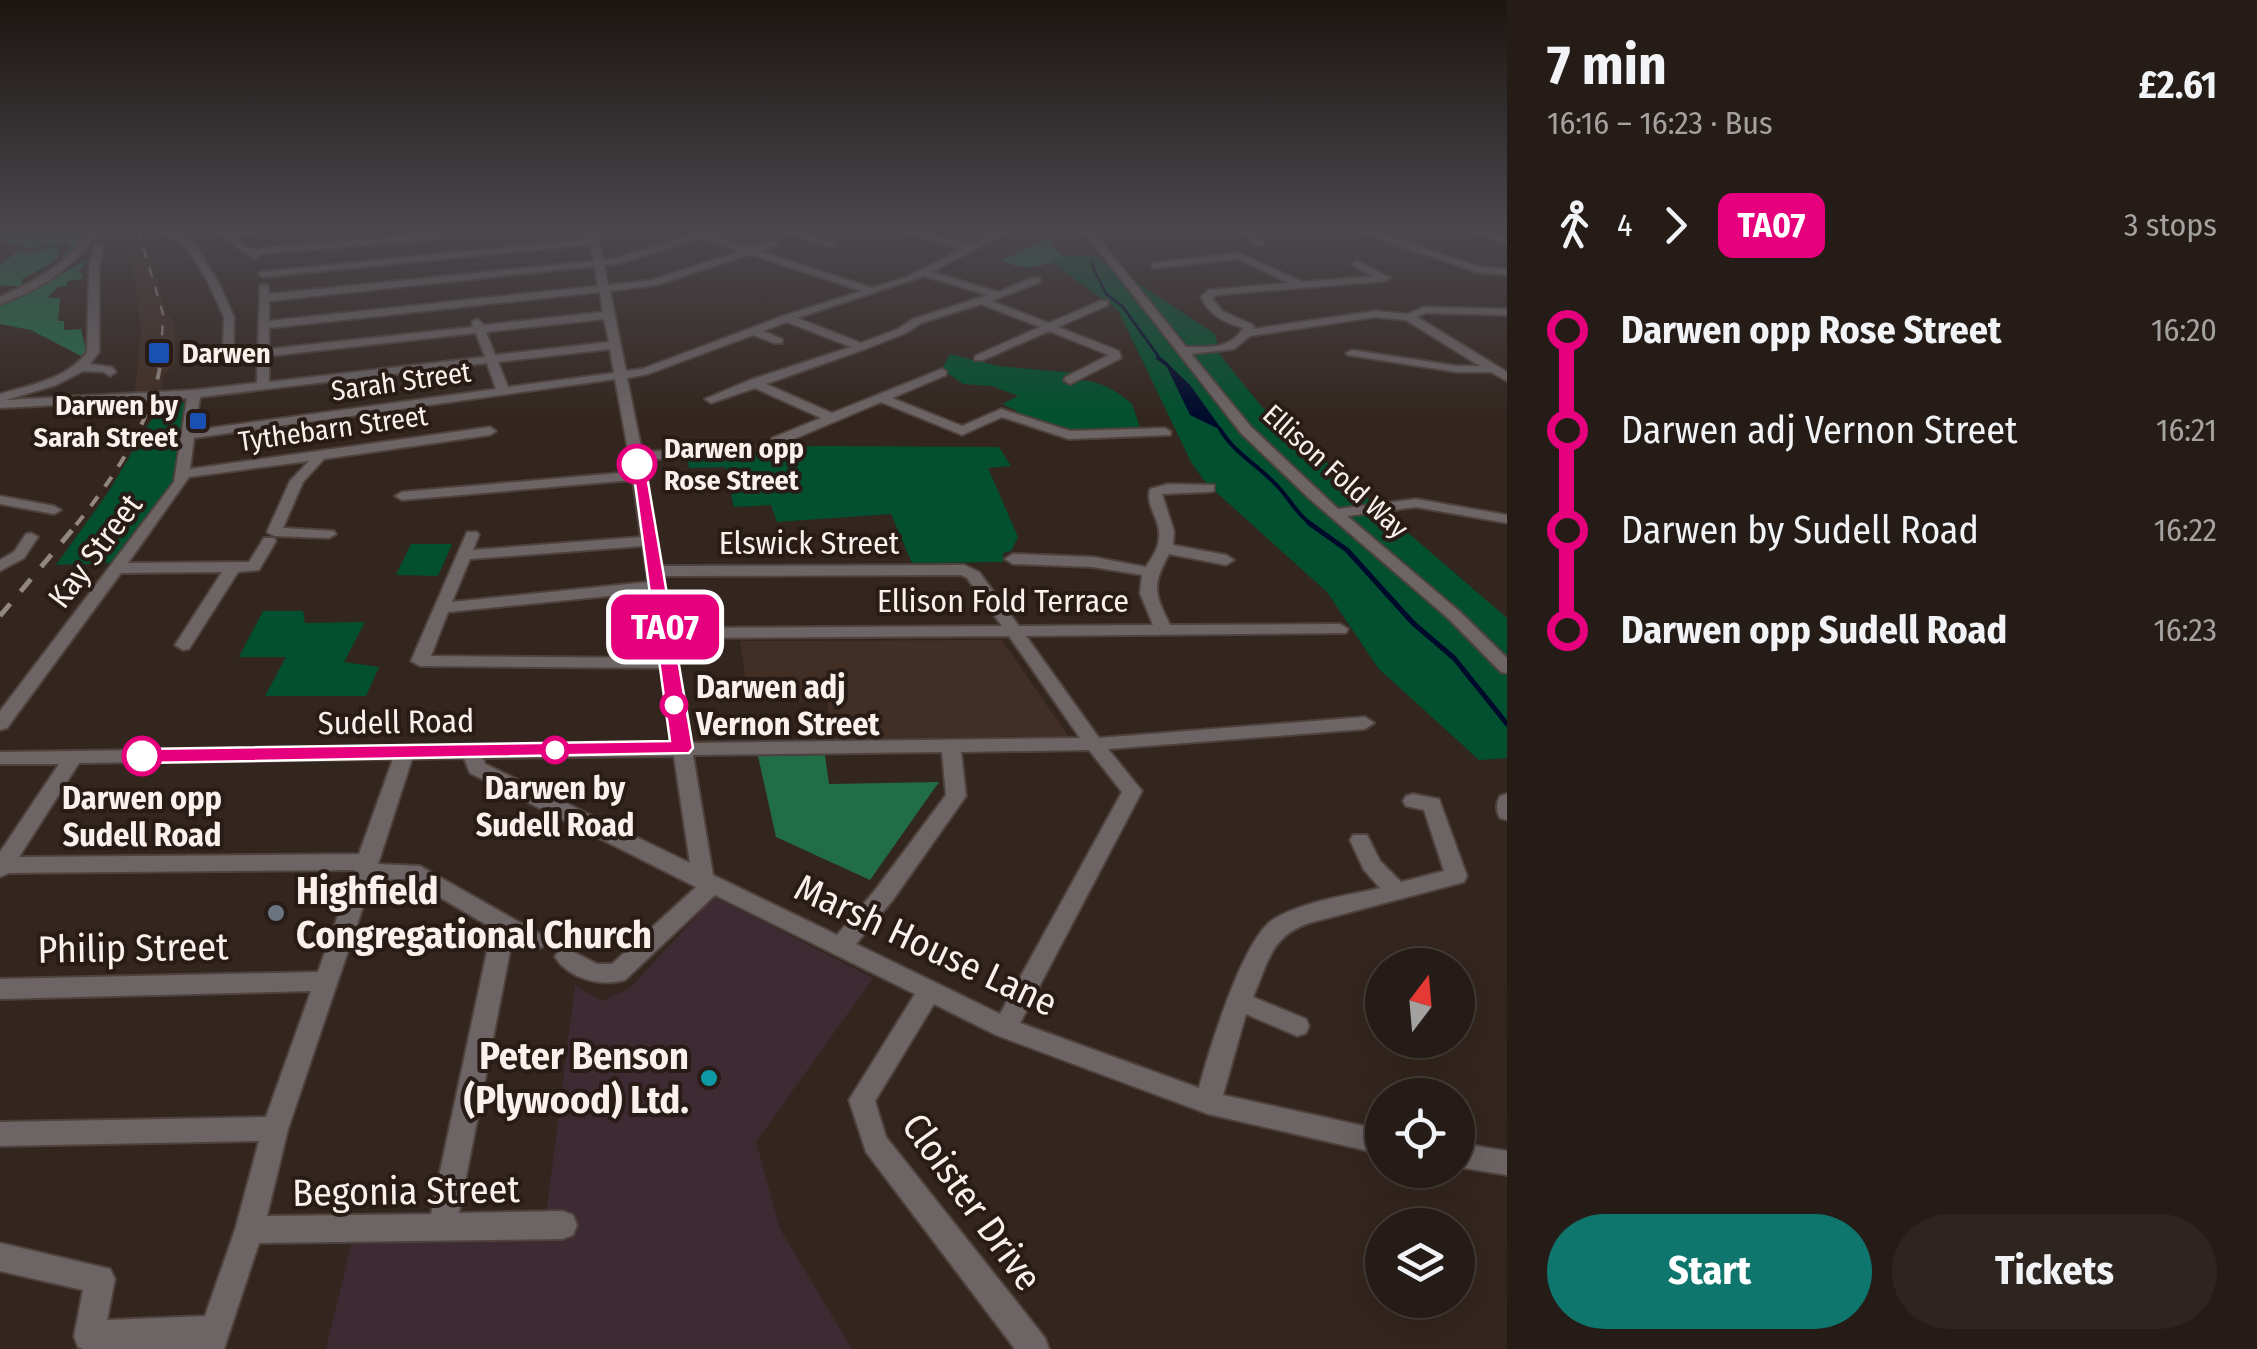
<!DOCTYPE html>
<meta charset="utf-8">
<style>
:root{--surface:#261c17;--page:#2e2520;--text:#f1f3f6;--muted:#a4a1a1;--line:#423a36;--accent:#0f766e}
body{margin:0;font-family:"Fira Sans Condensed",sans-serif;background:var(--page);color:var(--text);height:100vh;display:flex;flex-direction:column;font-size:38px;white-space:nowrap}
*{box-sizing:border-box;margin:0}
p{font-size:32px;color:var(--muted)}
.icon{flex:none;width:55px;height:55px;fill:none;stroke:currentColor;stroke-width:2;stroke-linecap:round;stroke-linejoin:round}
.map{position:relative;flex:1;overflow:hidden}
.side{display:flex;flex-direction:column;background:var(--surface);width:750px}
.side>*{flex:none}
.badge{padding:0 20px;border-radius:15px;font-size:35px;line-height:65px}
.needle{width:65px;rotate:16deg}
.controls{position:absolute;left:1365px;top:948px;display:grid;gap:20px}
.controls a{display:grid;place-items:center;width:110px;height:110px;border-radius:50%;background:var(--surface);box-shadow:0 10px 40px #0002,0 0 0 2px var(--line);font-size:50px}
.map>.badge{position:absolute;translate:-50% -50%;box-shadow:0 0 0 5px #fff}
.legs{display:flex;align-items:center;gap:15px;height:110px;padding:0 40px;font-size:32px}
.legs p{margin-inline-start:auto}
.summary{display:flex;align-items:center;justify-content:space-between;height:170px;padding:0 40px}
h1{font-size:55px;font-weight:700;line-height:75px}
.action{display:flex;gap:20px;margin-top:auto;padding:20px 40px}
.action a{flex:1;height:115px;border-radius:60px;background:var(--accent);color:#fff;font-size:40px;font-weight:700;line-height:115px;text-align:center}
.action a+a{background:var(--page);color:var(--text)}
ul{padding:0 40px;list-style:none}
li{display:flex;align-items:center;gap:35px;height:100px;font-size:38px}
li i{display:grid;place-items:center;width:15px;height:100%;margin:0 12px;background:currentColor}
li i::after{content:'';width:25px;height:25px;margin:-12px;border:8px solid;border-radius:50%;background:var(--surface)}
li p{margin-inline-start:auto}
li:first-child i{background:linear-gradient(#0000 50%,currentColor 0)}
li:last-child i{background:linear-gradient(currentColor 50%,#0000 0)}
main{display:flex;flex:1;min-height:0}
.map>svg:first-child{display:block}
.industrial{fill:#3d2a33}
.built{fill:#412e24}
.green{fill:#02502f}
.forest{fill:#216d48}
.water{fill:#000b2c}
.lines{fill:none;stroke-linecap:round;stroke-linejoin:round}
.stream-far2{stroke:#000b2c;stroke-width:2.5}
.stream-far1{stroke:#000b2c;stroke-width:4}
.stream{stroke:#000b2c;stroke-width:5}
.minor-casing{stroke:#4f423c;stroke-width:4}
.minor{fill:#6c6465;fill-rule:evenodd}
.rail-far2{stroke:#918680;stroke-width:2.5;stroke-dasharray:10 10;stroke-linecap:butt}
.rail-far1{stroke:#918680;stroke-width:4;stroke-dasharray:12 12;stroke-linecap:butt}
.rail{stroke:#918680;stroke-width:5;stroke-dasharray:16 16;stroke-linecap:butt}
.line-1{fill:#e6007e;stroke:#fff;stroke-width:2.5}
.transit-dot{fill:#1a4fb4;stroke:#291c16;stroke-width:4}
.stop-1-dot{fill:#fff;stroke:#e6007e;stroke-width:5}
.worship-dot{fill:#6b7280;stroke:#291c16;stroke-width:4}
.culture-dot{fill:#0f9aa8;stroke:#291c16;stroke-width:4}
.labels{text-anchor:middle;stroke-width:8;stroke-linejoin:round;paint-order:stroke}
.far-poi-label{font-size:28px;font-weight:bold;fill:#faf1ec;stroke:#291c16;text-anchor:start}
.far-street-label{font-size:28px;fill:#faf1ec;stroke:#291c16}
.far-stop-label{font-size:28px;font-weight:bold;fill:#faf1ec;stroke:#291c16;text-anchor:start}
.street-label{font-size:32px;fill:#faf1ec;stroke:#291c16}
.stop-label{font-size:32px;font-weight:bold;fill:#faf1ec;stroke:#291c16}
.near-poi-label{font-size:38px;font-weight:bold;fill:#faf1ec;stroke:#291c16;text-anchor:start}
.near-street-label{font-size:38px;fill:#faf1ec;stroke:#291c16}
</style>
<main>
<div class="map">
<svg width="1507" height="1349" viewBox="0 0 1507 1349">
<rect width="100%" height="100%" fill="#33261f"/>
<path class="industrial" d="M714,897L873,978L756,1142L780,1229L852,1349H326L352,1241L543,1239L575,985L602,1001L630,988Z"/>
<path class="built" d="M125,229H142L166,312L175,324V363L163,376L162,389L135,391L141,329L131,258L128,248L120,244L126,238L121,235Z
M1002,640L1068,736L832,739L827,701L749,702L740,641Z"/>
<path class="green" d="M1061,256H1096L1215,334L1220,355L1262,407L1507,618V758L1479,760L1378,668L1327,592L1206,483L1191,462L1118,310L1052,263Z
M950,354L998,366L1075,373L1069,382C1092,376 1115,389 1132,404L1141,430L1066,432L1014,413L1017,411L1002,404L1018,396L992,386L963,384L942,369Z
M165,397L185,403L181,482L113,563L56,565L109,491Z
M815,446L999,447L1011,466L988,468L1018,537L1011,551L1003,553V562L912,563L891,514L777,522L771,505L734,507L725,467L689,468L686,453Z
M411,544H452L438,576L396,575Z
M263,611H303L305,623L365,622L344,662L379,667L366,696H265L286,657H239Z"/>
<path class="forest" d="M0,229H56L50,234L85,238L75,258L28,284L61,261L70,244L26,248L0,241Z
M1048,239L1061,256C1044,269 1020,271 1002,260Z
M61,245L57,260L21,280L25,287L0,285V265L18,251L26,253Z
M91,258L79,270L84,279L68,281L66,286L58,287L48,298H60L58,321H64V330L81,329L87,355L83,357L31,330L0,324V306Z
M825,755L829,784L939,782L870,880L776,837L758,756Z"/>
<path class="water" d="M1163,359L1190,385L1223,431L1190,415Z"/>
<g class="lines">
<path class="stream-far2" d="M1091,263L1106,294L1123,307L1161,360"/>
<path class="stream-far1" d="M1158,358L1166,364
M1220,429C1236,456 1262,467 1281,490C1292,503 1298,515 1312,525"/>
<path class="stream" d="M1309,523L1347,550L1413,623L1454,658L1507,724"/>
<g class="minor-casing">
<path id="minor" d="M91,229H100C75,267 42,289 0,304V297C37,280 68,264 91,229Z
M155,229H167L193,242L217,280L234,317L233,364H225L223,360L207,361L201,358L223,353L224,317L207,280L186,246Z
M213,229H273L232,236L250,249L436,233L441,236L436,239L257,254L259,256L254,259Z
M571,229H584L597,234L603,260L617,258L710,229H724L711,235L750,248L777,241V245L760,251L872,288L907,277L962,249L893,229H909L969,245L1000,229H1012L932,272L998,292L1032,278H1040V282L991,301L1049,323L1100,301H1108V305L1058,327L1119,351L1121,358L1070,384L1064,380L1066,377L1109,355L1049,331L983,360H975V356L1040,327L981,304L921,323L906,333L865,349L766,384L832,413L942,369L946,371V375L892,398L962,426L1001,409L1070,431L1165,428L1171,432L1170,435L1069,439L1002,417L962,435L881,402L782,444H772V438L821,418L755,388L711,403L705,399L750,380L851,347L787,322L763,331L782,339V343H774L753,335L648,374L627,378L642,452L752,445L759,449L752,453L643,460L661,566L964,565L979,572L1019,626L1153,625L1140,593L1142,575L1093,567L1013,564L1005,559L1013,554L1093,557L1146,567C1152,557 1159,548 1159,537C1161,519 1145,507 1150,489L1168,484L1214,485V491L1209,492L1162,494L1174,531L1173,545L1226,555L1234,560L1226,565L1169,554C1152,585 1154,593 1170,625L1340,624L1348,629L1346,633L1026,636L1099,738L1365,717L1374,723L1365,729L1108,749L1142,791L1020,1023L1199,1088C1209,1051 1243,937 1274,919C1304,901 1346,896 1380,888L1364,870L1350,840L1353,835H1367L1380,861L1401,882L1444,871L1424,810L1406,806L1403,801L1406,796L1413,794L1439,799L1467,876L1464,882L1309,923C1270,937 1269,961 1253,997L1306,1019L1309,1026L1306,1033L1297,1036L1246,1014L1223,1095L1382,1130V1154L1208,1114L996,1035L934,1004L875,1101L886,1137L1045,1338L1049,1349H1015L866,1152L849,1100L915,994L715,895L625,980C601,987 569,979 555,957L558,951L566,948L597,964H612L696,887L470,773L464,758L412,759L378,864L420,866L542,935L545,941L542,947L534,950L515,941L511,946L459,1213L563,1211L573,1215L577,1225L573,1235L563,1239L259,1243L224,1349H84L78,1347L74,1336L83,1290L0,1271V1243L110,1269L115,1279L107,1320L205,1316L235,1230L259,1141L0,1146V1122L266,1117L311,991L0,999V979L318,972L354,870L9,873L0,877V852L59,764H0V752L672,743L661,668L420,666L411,661L467,532H477L479,535L473,550L641,537L633,480L402,500L395,496L402,492L632,472L615,379L194,438L190,469L490,427L496,431L490,435L324,459L303,482L283,528L334,531L336,534L329,538L274,536L267,532L290,481L309,461L189,477L128,563L249,562L264,538H274L276,541L259,570L238,572L189,649L183,650L175,645L222,572L121,573L7,728L0,730V711L174,482L187,398L0,408V394C30,385 68,379 87,352L89,268L96,244L104,246L99,268V352L90,364L112,367L116,372L110,376L104,372L83,371L56,385L6,400L194,390L257,383L260,285H268L269,294L594,261L591,244L263,277L258,274L260,272L590,239ZM701,238L741,251L652,280L608,285L604,265L621,263ZM750,254L862,291L783,316L642,369L626,371L610,291L657,285ZM595,266L598,286L269,321V301ZM924,276L988,295L913,319L898,329L861,343L797,318ZM600,292L603,312L484,325L477,319L472,322L473,327L269,349V328ZM604,319L609,342L495,355L486,332ZM476,333L485,357L269,382V356ZM610,349L614,373L508,387L498,362ZM487,363L496,389L195,430L200,397ZM643,546L648,582L452,602L470,559ZM961,575L967,578L1002,626L671,628L663,576ZM649,592L659,658L431,656L448,612ZM1009,636L1080,738L691,743L673,638ZM1089,750L1122,792L1000,1014L856,944L892,901L966,796L961,752ZM942,752L946,795L876,889L837,935L713,875L693,755ZM674,756L690,863L485,764L483,758ZM393,759L359,854L19,857L79,763ZM409,879L497,931L489,942L431,1214L267,1216L288,1129L372,880Z
M775,229H790L835,244L830,247Z
M1082,229H1091L1186,347C1208,347 1230,350 1243,328C1224,322 1210,316 1201,297L1209,290L1289,283L1238,259L1155,268L1152,267V263L1239,253L1302,282L1373,276L1354,266L1352,264L1357,261L1390,278L1385,281L1216,295L1212,298L1222,311L1253,325L1254,329L1375,311L1408,314L1424,307L1507,309V315L1426,313L1417,317L1507,372V381L1491,372H1457L1348,355L1346,353L1352,350L1457,366H1480L1406,320L1375,317L1250,336L1234,349L1191,354L1251,427L1338,509L1416,499L1507,515V523L1416,507L1347,516L1460,612L1507,658V673L1501,672L1448,618L1310,499L1241,433Z
M1234,229H1244L1265,244L1257,246Z
M1350,229H1364L1481,267L1507,269V275L1477,272Z
M1461,229H1476L1507,238V244Z
M0,496L54,506L61,510L54,514L0,504Z
M31,533L38,537L24,558L0,571V560L14,552L26,534Z
M1507,794V820L1500,818C1496,811 1496,803 1500,796Z
M1458,1143L1507,1151V1175L1458,1167Z"/>
</g>
<use href="#minor" class="minor"/>
<path class="rail-far2" d="M138,229L163,314L161,360"/>
<path class="rail-far1" d="M76,525C113,479 155,418 161,358"/>
<path class="rail" d="M0,616L78,523"/>
</g>
<linearGradient id="sky" x2="0" y2="1"><stop stop-color="#1c1511"/><stop offset="0.55" stop-color="#4a474d"/><stop offset="1" stop-color="#4a474d" stop-opacity="0"/></linearGradient>
<rect width="1507" height="418" fill="url(#sky)"/>
<path class="line-1" d="M632,461L645,464L693,748L689,753L142,763L131,756L142,749L670,741Z"/>
<g class="transit-dot">
<rect x="147" y="341" width="24" height="24" rx="5"/>
<rect x="188" y="411" width="20" height="20" rx="5"/>
</g>
<g class="stop-1-dot">
<circle cx="637" cy="464" r="18"/>
<circle cx="674" cy="705" r="12"/>
<circle cx="555" cy="750" r="12"/>
<circle cx="142" cy="756" r="18"/>
</g>
<circle class="worship-dot" cx="276" cy="913" r="10"/>
<circle class="culture-dot" cx="709" cy="1078" r="10"/>
<g class="labels">
<g class="far-poi-label">
<text x="182" y="363">Darwen</text>
<text x="178" y="415" text-anchor="end">Darwen by<tspan x="178" dy="32">Sarah Street</tspan></text>
</g>
<g class="far-street-label">
<text transform="translate(401 381) rotate(-8)" y="10">Sarah Street</text>
<text transform="translate(333 428) rotate(-8)" y="10">Tythebarn Street</text>
<text transform="translate(1336 471) rotate(42)" y="10">Ellison Fold Way</text>
</g>
<g class="far-stop-label">
<text x="664" y="458">Darwen opp<tspan x="664" dy="32">Rose Street</tspan></text>
</g>
<g class="street-label">
<text x="809" y="554">Elswick Street</text>
<text transform="translate(95 551) rotate(-53)" y="11">Kay Street</text>
<text x="1003" y="612">Ellison Fold Terrace</text>
<text transform="translate(396 722) rotate(-1)" y="11">Sudell Road</text>
</g>
<g class="stop-label">
<text x="696" y="698" text-anchor="start">Darwen adj<tspan x="696" dy="37">Vernon Street</tspan></text>
<text x="555" y="799">Darwen by<tspan x="555" dy="37">Sudell Road</tspan></text>
<text x="142" y="809">Darwen opp<tspan x="142" dy="37">Sudell Road</tspan></text>
</g>
<g class="near-poi-label">
<text x="296" y="904">Highfield<tspan x="296" dy="44">Congregational Church</tspan></text>
<text x="689" y="1069" text-anchor="end">Peter Benson<tspan x="689" dy="44">(Plywood) Ltd.</tspan></text>
</g>
<g class="near-street-label">
<text transform="translate(926 945) rotate(25)" y="13">Marsh House Lane</text>
<text transform="translate(133 948) rotate(-1)" y="13">Philip Street</text>
<text transform="translate(406 1191) rotate(-1)" y="13">Begonia Street</text>
<text transform="translate(972 1202) rotate(54)" y="13">Cloister Drive</text>
</g>
</g>
</svg>
<div class="controls">
<a><svg class="needle" viewBox="-14 -14 28 28"><path d="M0-13l5 13h-10z" fill="#e53935"/><path d="M0 13l5-13h-10z" fill="#a4a1a1"/></svg></a>
<a><svg class="icon" aria-label="locate" viewBox="0 0 24 24"><circle cx="12" cy="12" r="6"/><path d="M12 2v4M12 18v4M2 12h4M18 12h4"/></svg></a>
<a><svg class="icon" aria-label="layers" viewBox="0 0 24 24"><path d="M12 4l9 5-9 5-9-5zM3 14l9 5 9-5"/></svg></a>
</div>
<b class="badge" style="left:665px;top:627px;background:#e6007e;color:#fff">TA07</b>
</div>
<section class="side">
<div class="summary"><div><h1>7 min</h1><p>16:16 – 16:23 · Bus</p></div><b>£2.61</b></div>
<div class="legs"><svg class="icon" aria-label="walk" viewBox="0 0 24 24"><circle cx="13" cy="4" r="2"/><path d="M13 8l-2 6 4 7M11 14l-3 7M7 12l3-4h3l4 4"/></svg>4<svg class="icon" aria-label="forward" viewBox="0 0 24 24"><path d="M9 5l7 7-7 7"/></svg><b class="badge" style="background:#e6007e;color:#fff">TA07</b><p>3 stops</p></div>
<ul>
<li><i style="color:#e6007e"></i><b>Darwen opp Rose Street</b><p>16:20</p></li>
<li><i style="color:#e6007e"></i><span>Darwen adj Vernon Street</span><p>16:21</p></li>
<li><i style="color:#e6007e"></i><span>Darwen by Sudell Road</span><p>16:22</p></li>
<li><i style="color:#e6007e"></i><b>Darwen opp Sudell Road</b><p>16:23</p></li>
</ul>
<div class="action"><a>Start</a><a>Tickets</a></div>
</section>
</main>
